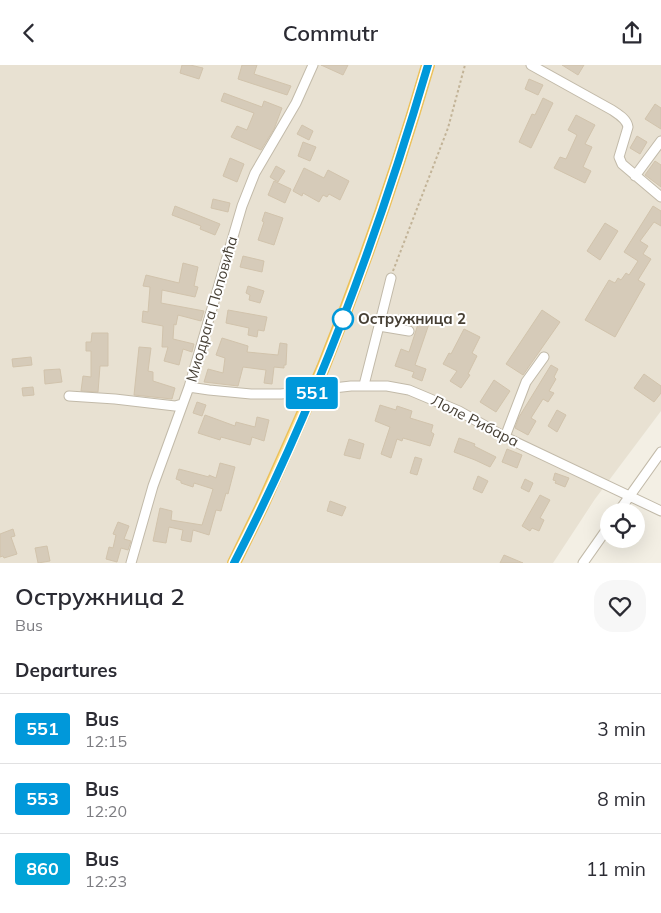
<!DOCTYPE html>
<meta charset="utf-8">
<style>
:root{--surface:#fff;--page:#f7f7f7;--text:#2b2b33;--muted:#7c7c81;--line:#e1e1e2}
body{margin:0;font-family:Mulish,sans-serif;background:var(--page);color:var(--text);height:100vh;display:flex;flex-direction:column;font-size:19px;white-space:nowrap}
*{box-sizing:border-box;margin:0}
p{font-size:16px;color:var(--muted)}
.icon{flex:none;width:28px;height:28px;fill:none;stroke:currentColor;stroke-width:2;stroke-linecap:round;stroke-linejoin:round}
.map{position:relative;height:498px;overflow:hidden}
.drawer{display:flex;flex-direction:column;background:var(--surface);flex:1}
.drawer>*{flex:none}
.badge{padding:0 10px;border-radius:4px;font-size:18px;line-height:32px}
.buttons{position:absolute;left:600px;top:438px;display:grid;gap:10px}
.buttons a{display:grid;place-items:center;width:45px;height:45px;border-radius:50%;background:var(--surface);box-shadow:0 5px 20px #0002;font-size:25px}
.map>.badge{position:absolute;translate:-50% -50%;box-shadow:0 0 0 2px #fff}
h2{padding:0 15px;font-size:19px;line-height:45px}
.round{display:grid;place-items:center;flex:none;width:52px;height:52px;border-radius:20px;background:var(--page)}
.summary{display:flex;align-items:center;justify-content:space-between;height:85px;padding:0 15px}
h1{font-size:24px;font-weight:600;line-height:38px}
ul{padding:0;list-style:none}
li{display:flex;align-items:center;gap:15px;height:70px;padding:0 15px;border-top:1px solid var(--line)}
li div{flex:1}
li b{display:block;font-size:19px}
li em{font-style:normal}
li .badge{min-width:55px;font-weight:700;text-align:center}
header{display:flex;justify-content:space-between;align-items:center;height:65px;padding:0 15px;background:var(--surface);font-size:22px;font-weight:600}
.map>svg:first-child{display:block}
.residential{fill:#e8e1d2}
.building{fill:#d6cbb9;stroke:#d1c3ac}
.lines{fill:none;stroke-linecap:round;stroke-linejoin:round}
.minor-casing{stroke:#c2baa9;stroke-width:11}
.major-casing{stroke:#ebc15b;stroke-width:14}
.path{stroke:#c2b397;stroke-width:2;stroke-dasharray:2.5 2.5;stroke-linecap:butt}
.minor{stroke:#fff;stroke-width:9}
.major{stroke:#ffe192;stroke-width:11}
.major-bridge-casing{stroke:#ebc15b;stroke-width:14;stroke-linecap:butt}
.major-bridge{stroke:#ffe192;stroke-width:11}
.line-casing{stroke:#fff;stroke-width:11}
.line{stroke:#0098da;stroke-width:8}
.stop-dot{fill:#fff;stroke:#0098da;stroke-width:2.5}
.labels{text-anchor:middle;stroke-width:4;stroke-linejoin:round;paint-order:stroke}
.street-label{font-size:15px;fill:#463f34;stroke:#fff}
.stop-label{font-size:15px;font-weight:bold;fill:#463f34;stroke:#fff;text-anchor:start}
</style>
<header><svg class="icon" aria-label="back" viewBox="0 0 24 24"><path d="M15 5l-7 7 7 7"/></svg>Commutr<svg class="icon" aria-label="share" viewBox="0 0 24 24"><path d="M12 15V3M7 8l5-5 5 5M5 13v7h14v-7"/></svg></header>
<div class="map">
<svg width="661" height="498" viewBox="0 0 661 498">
<rect width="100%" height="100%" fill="#f3efe4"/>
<path class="residential" d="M0,0H661V346L595,434L553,498H0Z"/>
<path class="building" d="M182,0H190L203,3L199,14L180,8Z
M242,0H257L254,9L291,21L287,30L238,14Z
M321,0H348L343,10Z
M562,0H584L578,10Z
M529,14L543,20L538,30L525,24Z
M224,28L262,42L264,36L282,43L274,64L261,85L231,72L237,61L247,65L254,48L221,36Z
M543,33L553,38L531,83L519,77L532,49L535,50Z
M655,39L661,43V64L645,54Z
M576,50L595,60L585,79L592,82L583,102L591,106L585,118L554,103L560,92L566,94L577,70L568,65Z
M302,60L313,66L309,75L297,69Z
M637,71L647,77L640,89L630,83Z
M303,77L316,82L310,96L298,91Z
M230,93L244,99L237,117L223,111Z
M655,96L661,100V122L645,110Z
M276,101L285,106L278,117L270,112Z
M304,103L324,113L328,105L349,116L340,135L329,129L327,132L323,130L319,137L303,128L302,131L293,126Z
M274,116L291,124L285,138L268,130Z
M213,134L230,138L228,147L211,143Z
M175,141L220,159L215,170L200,164L201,161L172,150Z
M653,141L661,146V161L654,157L640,176L648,181L643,189L651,194L638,215L645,219L615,272L585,255L609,215L615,218L618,213L621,215L626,208L629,210L638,196L624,187Z
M265,147L283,153L274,180L258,175L264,157L262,156Z
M605,158L618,166L600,195L587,186Z
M243,191L264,196L262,207L240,202Z
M183,198L198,202L194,221L198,222L195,232L162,225L161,238L204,246L201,256L178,250L176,260L174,259L173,274L194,279L192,287L183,284L179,300L164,296L168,282H162L163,261L142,257L143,246L148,247L150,222L143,221L146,210L179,218Z
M248,221L264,226L260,238L249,235L250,230L246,228Z
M228,245L267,252L264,266L258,265L257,272L248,270L249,263L226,258Z
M542,245L560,257L523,310L506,299Z
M421,250L431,253L415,300L426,304L422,316L412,312L414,307L395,301L401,284L409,287Z
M464,264L480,272L472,288L477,291L468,309L470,310L461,323L450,316L457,306L443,299L449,288L451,289Z
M92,268H108V301H100L98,327L81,326L83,311L91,312V286H86V277H91Z
M222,273L248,281L247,287L278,290L280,278L287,279L286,300H284V303L274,302L272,319L264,318L266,305L243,302L238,321L204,317L208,304L223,308L225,293L216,290Z
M139,282L151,283L148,306L153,307V316L175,323L172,334L134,330Z
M31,292L32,300L13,302L12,294Z
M551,300L558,304L554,312L556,314L549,326L554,328L548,337L543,334L531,353L536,356L528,370L515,363L519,352Z
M60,304L62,317L45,319L44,305Z
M644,309L661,321V328L654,337L634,323Z
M494,315L510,326L496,347L480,337Z
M33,322L34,330L23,331L22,323Z
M197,337L206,340L202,351L193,348Z
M380,340L396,345L397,341L412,346L410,353L433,360L431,367L434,369L430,381L403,373L402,376L397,374L391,393L381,389L390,362L375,356Z
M557,345L566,350L557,367L548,361Z
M205,350L235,361L236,357L255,362L257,352L269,355L264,376L252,372L250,380L221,372L220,375L198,368Z
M459,373L475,379L474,381L496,392L490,402L475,395L454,387Z
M349,374L364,379L360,394L344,390Z
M507,384L522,390L517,403L502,397Z
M415,392L422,394L417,410L410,408Z
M220,398L235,402L228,429L226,428L221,446L216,445L209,470L193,465L191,477L181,475L183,465L169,462L166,478L153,476L160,443L172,446L171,455L202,460L213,424L194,418L193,422L181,418V416L176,414L179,404L209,412V410L216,413Z
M555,408L569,413L565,422L555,418L556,416L553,415Z
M478,411L488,416L482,428L473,424Z
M525,414L533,418L529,427L521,423Z
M540,430L550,435L540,453L544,455L539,466L532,463L530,466L522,461Z
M330,436L346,442L342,451L327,446Z
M118,457L129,461L124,474L131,476L128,485L121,483L117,497L106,494L109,482L113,483L116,470L113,469Z
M13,464L15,471L11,472L17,489L4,493L3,491L0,492V469Z
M47,481L50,496L38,498L35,483Z
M504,490L523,498H500Z"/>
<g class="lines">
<g class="minor-casing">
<path id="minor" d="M531,0L612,45C618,49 627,54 628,62L619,92L622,99L661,132
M635,111L661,76
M379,261L391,213
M364,320L379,261L409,266
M189,322L209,325L251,329H281L351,321H387L409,325L459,346L505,372L661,446
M69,331L115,334L175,341L182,339
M505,372L526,317L544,292
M619,446L661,387
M131,498L153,421L189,322L242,141L255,108L296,38L313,0
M583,498L609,461"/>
</g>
<g class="major-casing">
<path id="major" d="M323,303C363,204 398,103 428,0
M234,498L262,441L306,342"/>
</g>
<path class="path" d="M393,206L448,63L465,0"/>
<use href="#minor" class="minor"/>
<use href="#major" class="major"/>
<g class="major-bridge-casing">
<path id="major-bridge" d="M306,342L323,303"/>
</g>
<use href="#major-bridge" class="major-bridge"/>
</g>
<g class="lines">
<g class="line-casing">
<path id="line" d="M234,498C316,340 378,171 428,0"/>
</g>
<use href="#line" class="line"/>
</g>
<circle class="stop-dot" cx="343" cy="254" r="10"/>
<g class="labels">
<g class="street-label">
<text transform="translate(212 244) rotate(-74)" y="5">Миодрага Поповића</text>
<text transform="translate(475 356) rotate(27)" y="5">Лоле Рибара</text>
</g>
<g class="stop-label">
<text x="358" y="259">Остружница 2</text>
</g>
</g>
</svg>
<div class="buttons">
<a><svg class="icon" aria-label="locate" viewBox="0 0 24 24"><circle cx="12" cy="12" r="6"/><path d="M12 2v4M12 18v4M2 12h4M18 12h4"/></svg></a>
</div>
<b class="badge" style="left:312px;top:328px;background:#0098da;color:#fff">551</b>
</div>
<section class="drawer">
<div class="summary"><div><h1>Остружница 2</h1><p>Bus</p></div><a class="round"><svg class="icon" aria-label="heart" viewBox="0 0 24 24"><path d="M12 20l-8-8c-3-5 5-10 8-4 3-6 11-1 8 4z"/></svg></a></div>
<h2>Departures</h2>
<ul>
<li><span class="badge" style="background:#0098da;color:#fff">551</span><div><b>Bus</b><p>12:15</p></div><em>3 min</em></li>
<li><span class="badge" style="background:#0098da;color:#fff">553</span><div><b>Bus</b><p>12:20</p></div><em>8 min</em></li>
<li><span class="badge" style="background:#00a3d7;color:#fff">860</span><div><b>Bus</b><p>12:23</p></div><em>11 min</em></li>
</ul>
</section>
